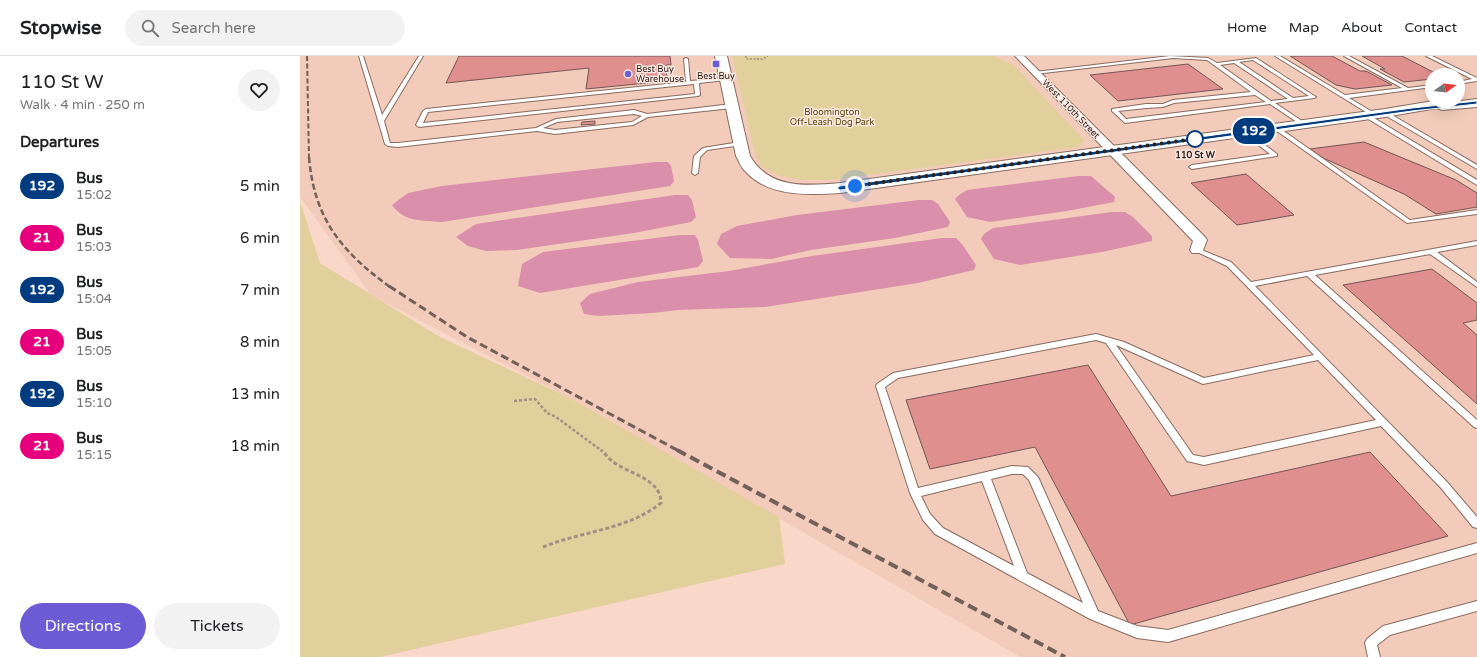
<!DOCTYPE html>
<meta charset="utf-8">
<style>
:root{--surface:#fff;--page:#f2f2f2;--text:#202124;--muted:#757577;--line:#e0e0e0;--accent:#6d5bd5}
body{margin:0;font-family:"Varela Round",sans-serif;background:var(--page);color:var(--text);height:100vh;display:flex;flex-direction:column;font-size:15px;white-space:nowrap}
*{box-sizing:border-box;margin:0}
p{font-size:13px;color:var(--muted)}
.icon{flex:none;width:22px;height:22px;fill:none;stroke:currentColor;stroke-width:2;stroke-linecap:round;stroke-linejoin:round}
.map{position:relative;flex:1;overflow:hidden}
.details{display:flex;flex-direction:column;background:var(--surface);width:300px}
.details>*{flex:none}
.badge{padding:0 8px;border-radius:13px;font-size:14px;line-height:26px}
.needle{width:26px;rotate:75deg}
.tools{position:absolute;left:1125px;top:12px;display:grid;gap:8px}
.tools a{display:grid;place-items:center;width:40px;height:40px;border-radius:50%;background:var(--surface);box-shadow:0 4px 16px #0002;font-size:20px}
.you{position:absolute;width:20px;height:20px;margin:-10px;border:3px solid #fff;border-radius:50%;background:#1a73e8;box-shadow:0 0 0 6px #1a73e833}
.map>.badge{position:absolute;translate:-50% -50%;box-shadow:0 0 0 2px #fff}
h2{padding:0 20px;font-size:15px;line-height:36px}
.round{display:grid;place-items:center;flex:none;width:42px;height:42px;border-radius:21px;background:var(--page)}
.headline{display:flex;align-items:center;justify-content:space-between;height:68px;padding:0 20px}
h1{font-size:19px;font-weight:600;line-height:30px}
.cta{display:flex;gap:8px;margin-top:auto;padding:8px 20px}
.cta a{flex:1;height:46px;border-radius:24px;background:var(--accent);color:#fff;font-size:16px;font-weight:600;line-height:46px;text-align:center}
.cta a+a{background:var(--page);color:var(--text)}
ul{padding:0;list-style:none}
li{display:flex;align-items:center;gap:12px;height:52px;padding:0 20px}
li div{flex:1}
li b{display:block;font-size:15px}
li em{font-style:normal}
li .badge{min-width:44px;font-weight:700;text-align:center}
header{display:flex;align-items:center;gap:24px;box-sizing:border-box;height:56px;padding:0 20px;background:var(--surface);border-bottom:1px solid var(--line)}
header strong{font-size:19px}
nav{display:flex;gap:22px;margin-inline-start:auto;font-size:14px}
.search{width:280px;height:36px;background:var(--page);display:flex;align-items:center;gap:10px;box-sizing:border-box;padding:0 14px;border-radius:22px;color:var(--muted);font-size:15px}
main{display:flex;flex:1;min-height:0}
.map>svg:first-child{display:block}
.built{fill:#f2cbba;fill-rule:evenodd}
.green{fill:#e2d09c}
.water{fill:#da90aa}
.building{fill:#de8f8e;stroke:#755656}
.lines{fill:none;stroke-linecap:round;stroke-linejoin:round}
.service-casing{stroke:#886b5f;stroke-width:2}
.minor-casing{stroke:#886b5f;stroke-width:2}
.tertiary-casing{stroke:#886b5f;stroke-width:2}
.path-far2{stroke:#a78f84;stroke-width:1.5;stroke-dasharray:2 1.5;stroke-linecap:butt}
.path-far1{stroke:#a78f84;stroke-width:2.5;stroke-dasharray:3 2;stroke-linecap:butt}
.path{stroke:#a78f84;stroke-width:3;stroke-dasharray:4 2.5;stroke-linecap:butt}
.service{fill:#fff;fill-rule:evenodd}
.minor{fill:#fff;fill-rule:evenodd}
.tertiary{fill:#fff;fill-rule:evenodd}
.rail-far3{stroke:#736058;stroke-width:2;stroke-dasharray:5 2.5;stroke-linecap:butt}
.rail-far2{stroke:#736058;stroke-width:2.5;stroke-dasharray:6 3;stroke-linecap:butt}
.rail-far1{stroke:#736058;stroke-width:3;stroke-dasharray:8 4;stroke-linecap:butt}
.rail{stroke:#736058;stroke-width:4;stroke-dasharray:10 5;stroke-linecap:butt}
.line{fill:#003b80;stroke:#fff}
.walk{stroke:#2d211c;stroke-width:4;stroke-dasharray:0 7.2}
.poi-dot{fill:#6d5bd5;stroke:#fce8e0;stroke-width:1.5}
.stop-dot{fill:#fff;stroke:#003b80;stroke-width:2}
.labels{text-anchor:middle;stroke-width:3;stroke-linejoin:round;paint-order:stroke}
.far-poi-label{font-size:9px;fill:#2d211c;stroke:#fce8e0;text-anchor:start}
.far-street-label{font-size:9px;fill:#2d211c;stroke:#fce8e0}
.far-park-label{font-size:9px;fill:#554409;stroke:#fce8e0}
.far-stop-label{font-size:9px;font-weight:bold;fill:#2d211c;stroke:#fce8e0}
</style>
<header>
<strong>Stopwise</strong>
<div class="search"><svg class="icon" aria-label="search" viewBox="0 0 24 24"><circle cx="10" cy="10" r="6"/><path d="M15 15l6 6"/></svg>Search here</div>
<nav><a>Home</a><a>Map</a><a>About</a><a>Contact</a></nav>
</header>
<main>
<section class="details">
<div class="headline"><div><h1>110 St W</h1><p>Walk · 4 min · 250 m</p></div><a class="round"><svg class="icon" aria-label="heart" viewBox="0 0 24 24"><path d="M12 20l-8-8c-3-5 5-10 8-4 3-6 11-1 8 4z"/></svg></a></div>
<h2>Departures</h2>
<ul>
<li><span class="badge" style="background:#003b80;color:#fff">192</span><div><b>Bus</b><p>15:02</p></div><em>5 min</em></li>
<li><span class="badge" style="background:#e6007e;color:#fff">21</span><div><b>Bus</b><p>15:03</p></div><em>6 min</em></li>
<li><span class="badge" style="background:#003b80;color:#fff">192</span><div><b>Bus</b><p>15:04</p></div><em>7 min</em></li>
<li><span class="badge" style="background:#e6007e;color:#fff">21</span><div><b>Bus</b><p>15:05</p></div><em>8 min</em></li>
<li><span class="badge" style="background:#003b80;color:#fff">192</span><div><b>Bus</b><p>15:10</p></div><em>13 min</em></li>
<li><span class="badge" style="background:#e6007e;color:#fff">21</span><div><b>Bus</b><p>15:15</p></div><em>18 min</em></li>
</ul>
<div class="cta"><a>Directions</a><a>Tickets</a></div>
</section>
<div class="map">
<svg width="1177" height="601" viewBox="0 0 1177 601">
<rect width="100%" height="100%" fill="#f9d8ca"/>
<path class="built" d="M0,0H1177V601H720L279,347L71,239L0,141ZM1132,19H1158V45H1132Z"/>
<path class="green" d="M432,0H696L705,6L713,8L785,85L779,91L530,124H503L480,120L460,110L455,97Z
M0,145L20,207L140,281L270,342L479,461L485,508L80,601H0Z"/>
<path class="water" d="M356,106H368L371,110L374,125L370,130L142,166C122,164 105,167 92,149L108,137L142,130Z
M778,120H791L815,141L814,146L767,155L690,166L667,161L655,143L659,139L667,134Z
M375,139H388L392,144L396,161L391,166L334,177L217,194L186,195L168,190L156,181L176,168Z
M619,144H632L638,148L650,166L648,171L595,182L511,194L471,203L430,202L417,188L421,178L437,170L497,159Z
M812,156H825L833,161L852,180V185L802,196L720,209L694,203L681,183L684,178L693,172Z
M380,179H395L398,184L403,205L398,211L240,237L218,230L222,208L243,196Z
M642,182H656L662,188L676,209L674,214L618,227L465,251L378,254L353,257L299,260L284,258L280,247L290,238L338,226L429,215L512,200Z"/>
<path class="building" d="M159,0H370L371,9H366L367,25L286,33L289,12L146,27Z
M990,0H1032L1060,15H1066L1092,29L1055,33L1036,29Z
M1062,0H1102L1135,17V19H1132V23L1104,26L1080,13H1085Z
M888,8L923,33L818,45L790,19Z
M295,65V68L281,69L282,66Z
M1064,86L1156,124L1177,137V151L1136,158L1104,138L1023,102L1010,93Z
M946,118L994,159L937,169L891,127Z
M1132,213L1177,247V264L1163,267L1177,279V348L1043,229Z
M788,309L871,440L1070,396L1148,480L830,569L735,391L630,413L606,344Z"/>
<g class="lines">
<g class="service-casing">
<path id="service" d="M59,0H63L82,59L119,0H123L84,65L90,87H98L236,72L256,63L334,54L347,58L432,48L435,50L432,52L348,61L333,69L255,78L237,75L98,91L88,90L85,88ZM334,58L342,60L332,66L255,74L243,72L257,66Z
M870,0L908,2L917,7L956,2L1016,41L1014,42L975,47L1005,67V69L1003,70L970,48L825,67L812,55V53L846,48H863L873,44L951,36L907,4L873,2L735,18L733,17L735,16ZM953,4L1009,40L993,42L939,6ZM934,7L988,43L971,45L920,9ZM955,39L966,46L826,63L818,55L846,52L863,51L874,47Z
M975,0H980L1045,39L1102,32L1044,0H1049L1108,32L1132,29V31L1049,42L1076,58V60L1074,61Z
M1126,0H1132L1177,22V25L1158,28V26L1172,23Z
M386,2L388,3L390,25L426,22L428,23L426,24L399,27L400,39L398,40L119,71L116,69L123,55L126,53L386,26L384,3ZM394,28L395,38L123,67L128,56Z
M1083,56H1087L1177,109V113L1083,58Z
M1065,59H1069L1177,124V129L1065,61Z
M974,71H978L1110,164L1177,154V158L1107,167L974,73Z
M945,74L977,98V100L892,113L889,111L892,109L970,98L943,77L942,76Z
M440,86L442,87V89L407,94L400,101L398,117L395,119L392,117L394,100L403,92Z
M1177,185V189L1137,196L1177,226V231L1130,198L1015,219L1177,364V372L1174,371L1007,220L955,230L1147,426L1177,461V472L1173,471L1141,432L1081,370L904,409L887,405L806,287L796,284L598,322L585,331L618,432L712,410L728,411L738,421L798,555L837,570L868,574L1177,487V497L868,586L837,582L790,563L635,478L623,464L610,437L576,330L577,328L593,317L796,278L824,286L904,322L1014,299L927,210L895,195V193H899L931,206L951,226ZM816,289L903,328L1018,304L1076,364L904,401L893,399ZM712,418H723L729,424L783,547L727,517L691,423ZM682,425L714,510L643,472L630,458L621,440Z
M1177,545V555L1090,579L1077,589L1080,601H1068L1065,587L1067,583L1083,570Z"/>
</g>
<g class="minor-casing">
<path id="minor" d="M715,0H724L905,181L907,184L902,197H892L890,194L893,185Z"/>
</g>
<g class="tertiary-casing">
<path id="tertiary" d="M415,0H427L450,100C469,133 506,130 540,127L1085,53L1133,45H1158V42L1161,45L1177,43V51L1142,54L1137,52L1085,61L540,137C509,139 469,141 446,116C441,112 439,105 436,100Z"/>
</g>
<path class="path-far2" d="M446,0V3H462L468,0"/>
<path class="path-far1" d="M214,345L235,343L247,357L256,361L302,395"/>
<path class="path" d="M243,491C282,475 327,474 361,447C361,422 328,418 312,405C308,402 305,397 301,394"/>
<use href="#service" class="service"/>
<use href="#minor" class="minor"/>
<use href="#tertiary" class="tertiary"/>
<path class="rail-far3" d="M7,0L9,102"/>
<path class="rail-far2" d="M9,101C14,163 42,196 90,231"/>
<path class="rail-far1" d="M89,230L167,281L379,395"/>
<path class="rail" d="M377,394L765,601"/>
</g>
<path class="line" d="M1177,45V48L1112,55L540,134L537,132L540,130L1112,52Z"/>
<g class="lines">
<path class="walk" d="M555,130L901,82L895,83"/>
</g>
<g class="poi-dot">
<rect x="412" y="4" width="8" height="8" rx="2"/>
<circle cx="328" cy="18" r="4"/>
</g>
<circle class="stop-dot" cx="895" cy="83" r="8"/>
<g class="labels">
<g class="far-poi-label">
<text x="336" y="16">Best Buy<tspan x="336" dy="10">Warehouse</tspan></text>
<text x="416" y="23" text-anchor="middle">Best Buy</text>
</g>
<g class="far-street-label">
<text transform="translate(771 53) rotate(46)" y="3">West 110th Street</text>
</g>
<g class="far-park-label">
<text x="532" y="59">Bloomington<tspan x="532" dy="10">Off-Leash Dog Park</tspan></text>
</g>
<g class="far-stop-label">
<text x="895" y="102">110 St W</text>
</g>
</g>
</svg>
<div class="tools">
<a><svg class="needle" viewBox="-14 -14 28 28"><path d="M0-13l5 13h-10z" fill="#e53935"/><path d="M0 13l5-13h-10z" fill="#757577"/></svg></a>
</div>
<div class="you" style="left:555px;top:130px"></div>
<b class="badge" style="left:954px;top:75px;background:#003b80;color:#fff">192</b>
</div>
</main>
